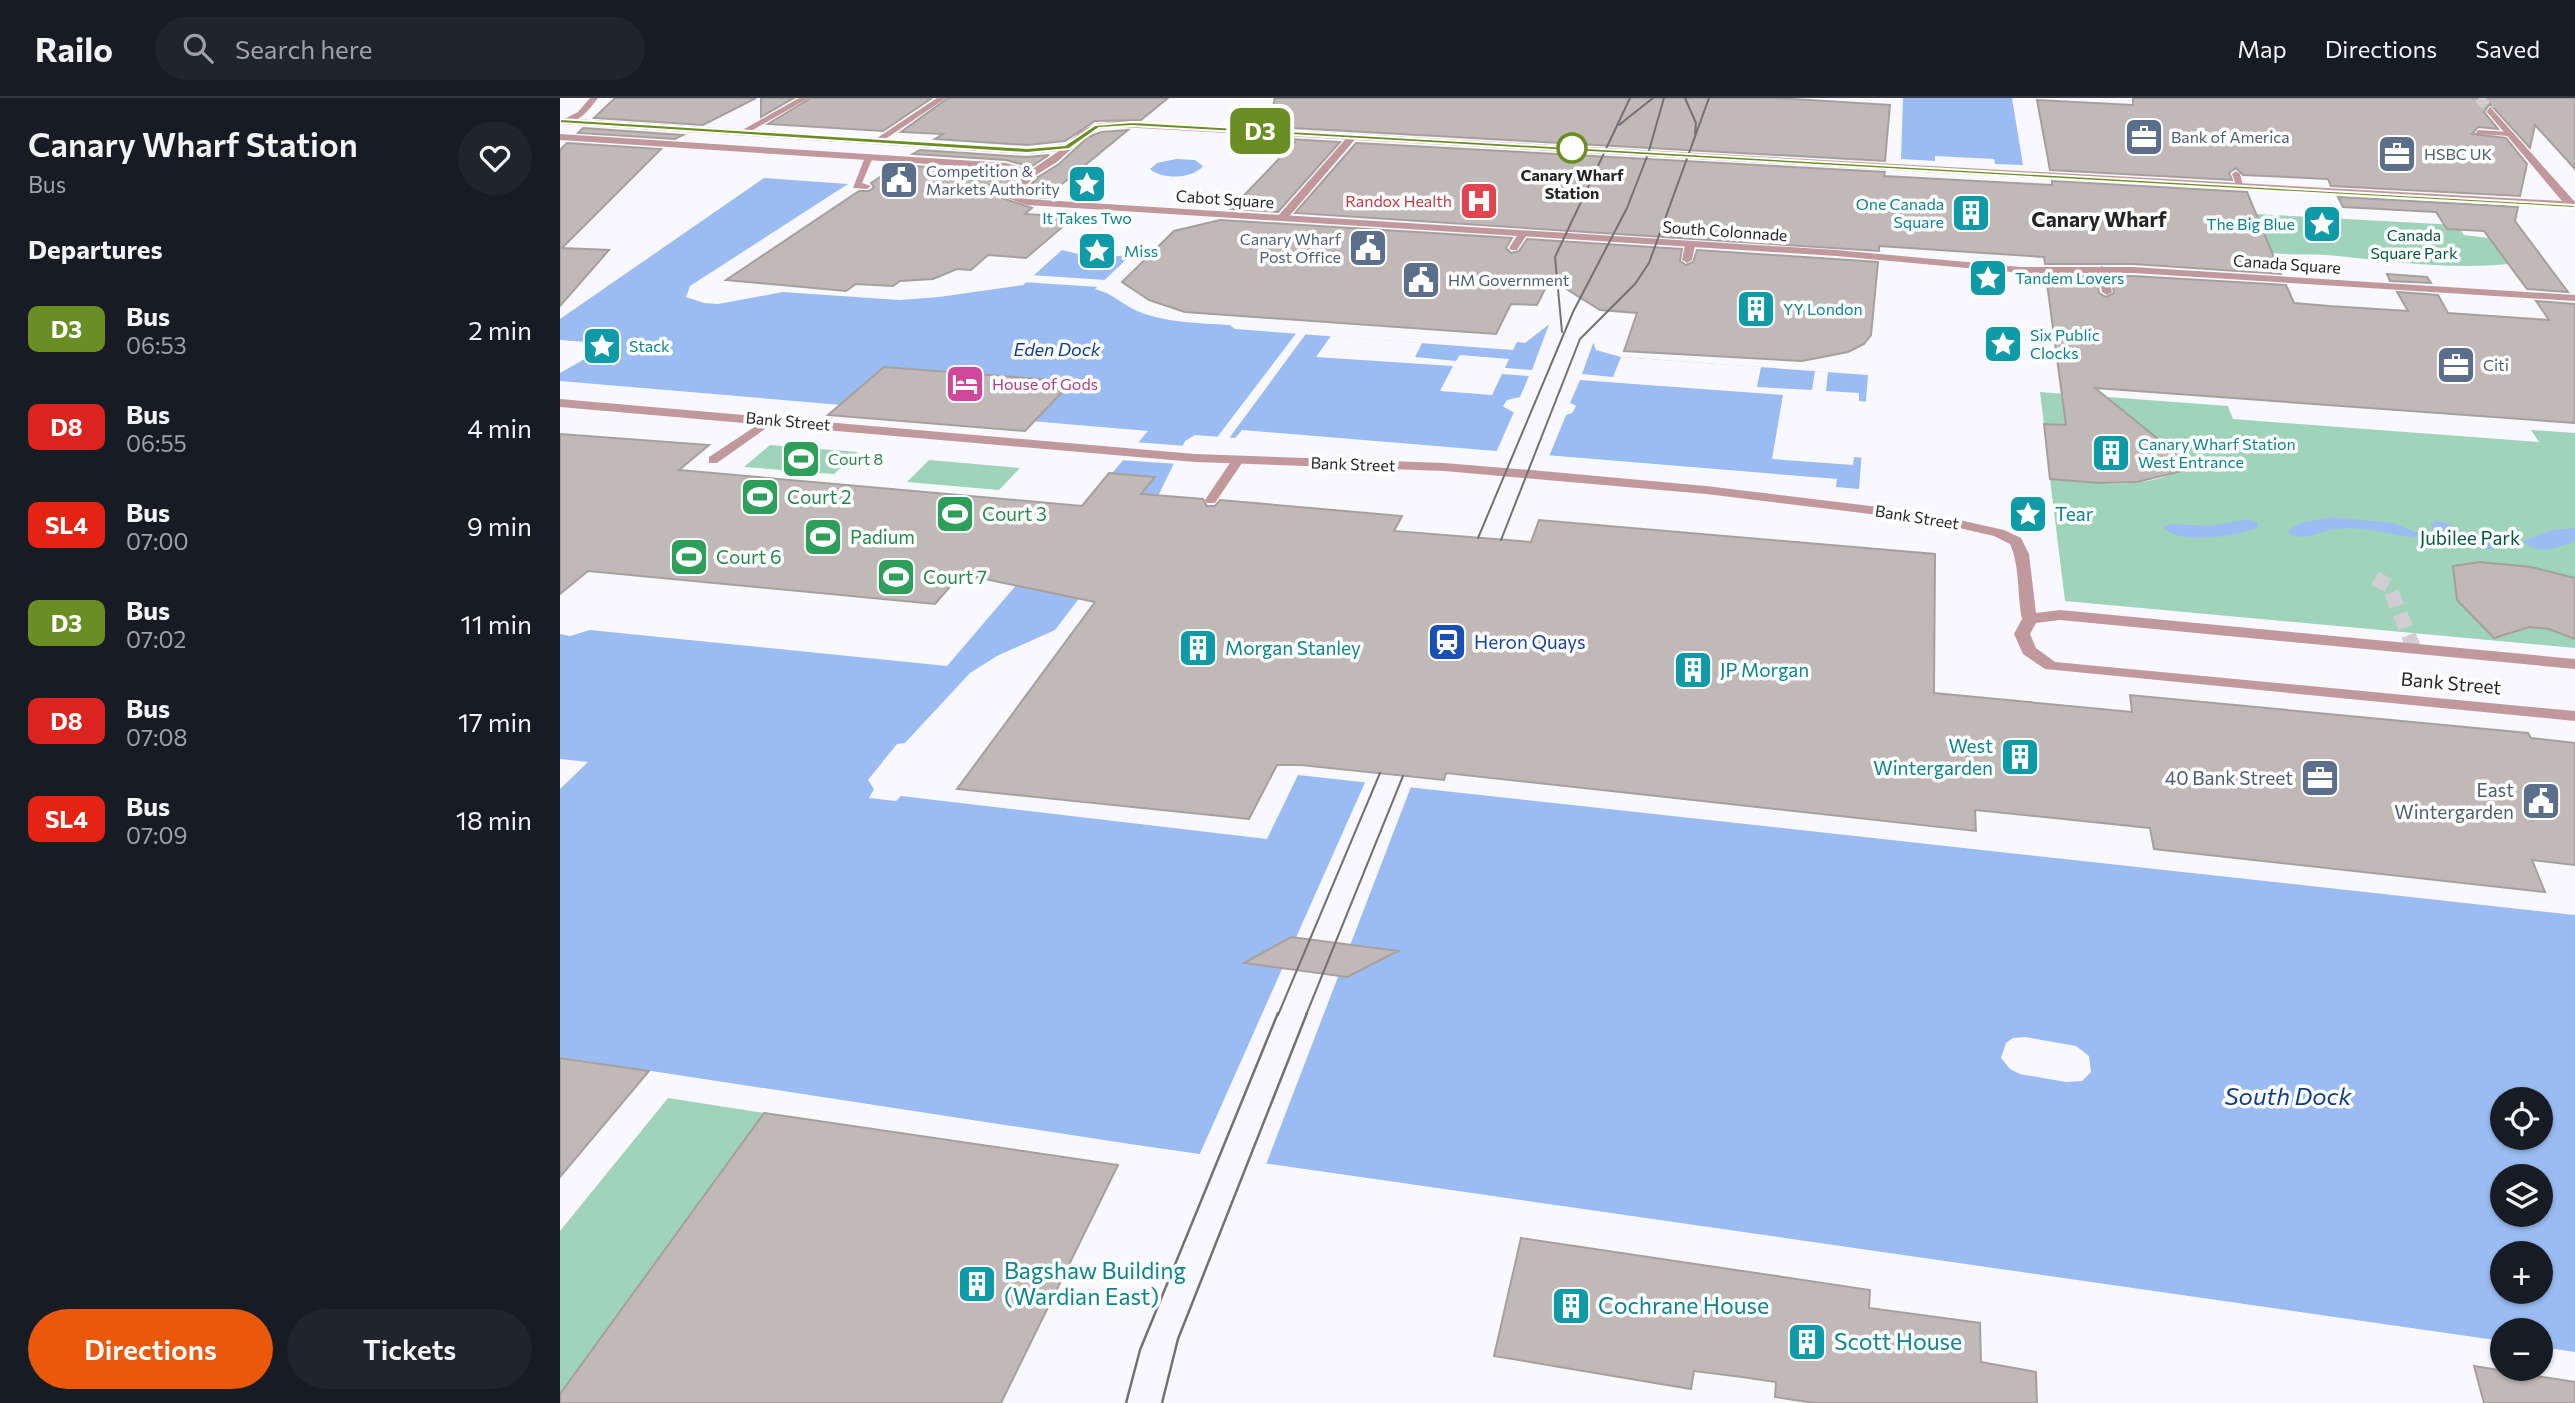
<!DOCTYPE html>
<meta charset="utf-8">
<style>
:root{--surface:#171b24;--page:#20242c;--text:#f1f3f6;--muted:#9ea1a6;--line:#363941;--accent:#ea580c}
body{margin:0;font-family:Commissioner,sans-serif;background:var(--page);color:var(--text);height:100vh;display:flex;flex-direction:column;font-size:26px;white-space:nowrap}
*{box-sizing:border-box;margin:0}
p{font-size:23px;color:var(--muted)}
.icon{flex:none;width:38px;height:38px;fill:none;stroke:currentColor;stroke-width:2;stroke-linecap:round;stroke-linejoin:round}
.map{position:relative;flex:1;overflow:hidden}
.details{display:flex;flex-direction:column;background:var(--surface);width:560px}
.details>*{flex:none}
.badge{padding:0 14px;border-radius:10px;font-size:24px;line-height:46px}
.tools{position:absolute;left:1930px;top:989px;display:grid;gap:14px}
.tools a{display:grid;place-items:center;width:63px;height:63px;border-radius:50%;background:var(--surface);box-shadow:0 2px 5px #0004;font-size:35px}
.map>.badge{position:absolute;translate:-50% -50%;box-shadow:0 0 0 4px #fff}
h2{padding:0 28px;font-size:26px;line-height:63px}
.round{display:grid;place-items:center;flex:none;width:74px;height:74px;border-radius:37px;background:var(--page)}
.summary{display:flex;align-items:center;justify-content:space-between;height:119px;padding:0 28px}
h1{font-size:33px;font-weight:600;line-height:52px}
.primary-button{display:flex;gap:14px;margin-top:auto;padding:14px 28px}
.primary-button a{flex:1;height:80px;border-radius:42px;background:var(--accent);color:#fff;font-size:28px;font-weight:600;line-height:80px;text-align:center}
.primary-button a+a{background:var(--page);color:var(--text)}
ul{padding:0;list-style:none}
li{display:flex;align-items:center;gap:21px;height:98px;padding:0 28px}
li div{flex:1}
li b{display:block;font-size:26px}
li em{font-style:normal}
li .badge{min-width:77px;font-weight:700;text-align:center}
header{display:flex;align-items:center;gap:42px;box-sizing:border-box;height:98px;padding:0 35px;background:var(--surface);border-bottom:2px solid var(--line)}
header strong{font-size:33px}
nav{display:flex;gap:38px;margin-inline-start:auto;font-size:24px}
.search{width:490px;height:63px;background:var(--page);display:flex;align-items:center;gap:18px;box-sizing:border-box;padding:0 24px;border-radius:38px;color:var(--muted);font-size:26px}
main{display:flex;flex:1;min-height:0}
.map>svg:first-child{display:block}
.green{fill:#9fd3ba}
.water{fill:#9bbcf2;fill-rule:evenodd}
.pier{fill:#f9f8fe}
.building{fill:#c0b9b7;stroke:#a6a09d;stroke-width:2}
.lines{fill:none;stroke-linecap:round;stroke-linejoin:round}
.minor-tunnel-far1{stroke:#cfced3;stroke-width:10;stroke-dasharray:10 4.5;stroke-linecap:butt}
.minor-tunnel{stroke:#cfced3;stroke-width:15;stroke-dasharray:15 8;stroke-linecap:butt}
.service{fill:#c1999c;fill-rule:evenodd}
.pedestrian{fill:#c1999c;fill-rule:evenodd}
.minor{fill:#c1999c;fill-rule:evenodd}
.tram-far1{stroke:#727275;stroke-width:2}
.tram{stroke:#727275;stroke-width:2.5}
.line{fill:#6b8e23;stroke:#fff;stroke-width:2}
.stop-dot{fill:#fff;stroke:#6b8e23;stroke-width:3.5}
.labels{text-anchor:middle;stroke-width:7;stroke-linejoin:round;paint-order:stroke}
.far-service-label{font-size:16px;fill:#4e5e75;stroke:#fff;text-anchor:start}
.far-stop-label{font-size:16px;font-weight:bold;fill:#252527;stroke:#fff}
.far-street-label{font-size:16px;fill:#252527;stroke:#fff}
.far-health-label{font-size:16px;fill:#be3a42;stroke:#fff;text-anchor:end}
.far-culture-label{font-size:16px;fill:#0d838f;stroke:#fff;text-anchor:start}
.far-park-label{font-size:16px;fill:#07563c;stroke:#fff}
.far-hotel-label{font-size:16px;fill:#b23c85;stroke:#fff;text-anchor:start}
.far-leisure-label{font-size:16px;fill:#27864d;stroke:#fff;text-anchor:start}
.far-water-label{font-size:18px;font-style:italic;fill:#0d3d89;stroke:#fff}
.leisure-label{font-size:19px;fill:#27864d;stroke:#fff;text-anchor:start}
.culture-label{font-size:19px;fill:#0d838f;stroke:#fff;text-anchor:start}
.park-label{font-size:19px;fill:#07563c;stroke:#fff}
.transit-label{font-size:19px;fill:#164399;stroke:#fff;text-anchor:start}
.street-label{font-size:19px;fill:#252527;stroke:#fff}
.service-label{font-size:19px;fill:#4e5e75;stroke:#fff;text-anchor:end}
.far-district-label{font-size:21px;font-weight:bold;fill:#252527;stroke:#fff}
.near-culture-label{font-size:23px;fill:#0d838f;stroke:#fff;text-anchor:start}
.near-water-label{font-size:24px;font-style:italic;fill:#0d3d89;stroke:#fff}
</style>
<header>
<strong>Railo</strong>
<div class="search"><svg class="icon" aria-label="search" viewBox="0 0 24 24"><circle cx="10" cy="10" r="6"/><path d="M15 15l6 6"/></svg>Search here</div>
<nav><a>Map</a><a>Directions</a><a>Saved</a></nav>
</header>
<main>
<section class="details">
<div class="summary"><div><h1>Canary Wharf Station</h1><p>Bus</p></div><a class="round"><svg class="icon" aria-label="heart" viewBox="0 0 24 24"><path d="M12 20l-8-8c-3-5 5-10 8-4 3-6 11-1 8 4z"/></svg></a></div>
<h2>Departures</h2>
<ul>
<li><span class="badge" style="background:#6b8e23;color:#fff">D3</span><div><b>Bus</b><p>06:53</p></div><em>2 min</em></li>
<li><span class="badge" style="background:#dc241f;color:#fff">D8</span><div><b>Bus</b><p>06:55</p></div><em>4 min</em></li>
<li><span class="badge" style="background:#e42313;color:#fff">SL4</span><div><b>Bus</b><p>07:00</p></div><em>9 min</em></li>
<li><span class="badge" style="background:#6b8e23;color:#fff">D3</span><div><b>Bus</b><p>07:02</p></div><em>11 min</em></li>
<li><span class="badge" style="background:#dc241f;color:#fff">D8</span><div><b>Bus</b><p>07:08</p></div><em>17 min</em></li>
<li><span class="badge" style="background:#e42313;color:#fff">SL4</span><div><b>Bus</b><p>07:09</p></div><em>18 min</em></li>
</ul>
<div class="primary-button"><a>Directions</a><a>Tickets</a></div>
</section>
<div class="map">
<svg width="2015" height="1305" viewBox="0 0 2015 1305">
<rect width="100%" height="100%" fill="#f9f8fe"/>
<path class="green" d="M1678,115L1897,127L1904,137L1952,143L1967,164C1902,173 1842,165 1778,158C1756,155 1735,158 1713,155L1705,153Z
M1480,294L1668,308L1673,321L1979,344L1971,332L2015,335V550L1505,503L1490,381C1531,385 1578,392 1616,374L1484,326Z
M210,347L298,354L274,376L184,369Z
M369,362L460,370L439,392L347,384Z
M108,1000L204,1015L0,1296V1133Z"/>
<path class="water" d="M1343,0H1452L1463,67L1435,66L1434,61L1375,58V63L1341,61Z
M616,61L635,62L643,68C633,81 602,82 590,71L597,65Z
M204,80L288,86L130,188L126,199L144,205L158,206L223,194L340,202L379,199L463,187L502,152L534,160L571,157L535,191C553,196 558,203 573,211C602,225 640,225 670,227L675,231L953,252L957,244L965,245L992,224L1027,227L1036,252L1061,259L1308,277L1299,391L1276,389L1277,381L682,332L675,340L635,337L625,343L599,396L495,532L437,558L410,575L345,645L337,646L308,682L314,691L309,700L336,703L341,698L707,741L738,677L2015,817V1254L1981,1249V1232H1942V1243L570,1046L0,959V691L28,664L0,661V536L10,538L30,532L387,568L588,333L0,283V221ZM947,302L1005,303L1016,308L1012,315L953,314L944,309ZM1942,1001H1981V1040H1942ZM1942,1078H1981V1116H1942ZM1942,1155H1981V1194H1942Z
M1770,419L1833,425L1860,436L1854,440C1828,436 1804,428 1777,431C1760,432 1744,445 1729,435L1728,432L1741,425Z
M1688,421L1698,425L1697,430C1676,438 1619,448 1603,429L1611,426L1651,428Z
M1876,423C1889,424 1896,431 1908,435C1921,438 1935,434 1944,447C1924,460 1888,441 1872,429L1871,425Z
M2015,430V443C1998,449 1978,459 1963,443L1992,432Z"/>
<path class="pier" d="M470,177L546,182L539,189L462,184Z
M991,221L1030,225L1035,240L1022,276L1053,279L1061,259L1201,269L1197,289L1252,292L1255,273L1268,274L1266,293L1299,295V303L1310,304L1305,360L1294,359L1293,367L1212,361L1223,297L1020,282L1010,305L1016,308L1012,315L1006,317L988,361L935,357L954,314L943,308L947,302L960,299L969,278L942,276L932,297L880,293L893,268L756,259L771,238L862,245L855,259L896,263L900,257L949,261L945,270L972,272Z
M738,233L741,236L748,233L667,343L655,342Z
M0,242L51,246L0,275Z
M574,344L627,348L618,366L560,362Z
M807,680L852,686L705,1069L638,1060Z
M1465,939L1516,948L1529,958L1531,974L1522,983L1506,984L1460,976L1450,971L1441,960L1446,945L1453,940Z"/>
<path class="building" d="M55,0H196L143,27L34,20Z
M201,0H234L201,19Z
M251,0H372L323,33L208,26Z
M388,0H608L581,22L535,23L505,43L467,47L375,41L383,36L341,34Z
M715,0H1216L1330,7L1325,63L714,29L709,25Z
M1573,0H2015V71L1975,27L1970,50L1930,6L1924,14L1938,31L1918,29L1912,36L1946,40L1967,66L1960,98L1771,88L1768,81L1683,77L1676,70L1669,75L1672,82L1490,72L1477,2L1573,7Z
M23,30L123,37L115,41L18,35Z
M568,32L485,100L461,97L478,79L499,66L528,39L541,34Z
M731,41L780,44L718,114L671,111L735,44Z
M7,45L101,51L2,150L49,152L0,208V52Z
M796,45L1325,74L1324,78L1416,83L1492,87V83L1687,94L1721,176L1573,166H1485L1484,159L1319,148V153L735,115Z
M360,52L467,59L489,57L471,69L446,62L353,56Z
M338,67L446,74L461,77L442,100L472,110L465,116L514,119L466,160L428,157L411,172L397,171L373,181L340,183L333,188L296,186L286,193L166,182L299,93H309L314,89L311,85Z
M1778,99L1958,109L1955,123L2008,194L1967,191L1924,133L1887,131L1876,114L1783,109Z
M660,122L952,140L946,150L951,155L959,153L967,141L1122,151L1120,163L1126,167L1133,164L1137,152L1318,164L1311,237L1304,246L1288,254L1242,263L1064,253L1077,215L1040,212L990,181L977,207L951,206L936,236L625,214L589,202L562,184L614,133Z
M1827,176L1867,179L1871,185L1830,183Z
M1486,178H1536L1539,195L1546,199L1554,195L1551,178H1573L1726,187L1734,205L1769,208L1848,213L1837,194L1878,197L1888,215L1989,222L1976,203L2015,206V325L1535,290L1634,370L1577,384L1540,385L1490,381L1484,326L1506,327Z
M324,269L505,283L501,288H508L465,333L268,317Z
M0,336L149,347L119,372L522,408L549,375L595,379L581,396L643,401L647,408H655L660,402L842,418L834,433L971,444L979,422L1375,456L1374,595L1572,614L1570,597L1968,635L1971,640L2015,645V767L1972,762L1985,794L1594,751L1590,730L1415,712L1416,733L886,675L884,682L741,667H717L689,721L397,691L535,504L401,476L375,506L28,473L0,496Z
M1920,464L1971,469L2015,480V541L1989,531L1969,529L1934,540L1897,502L1893,468Z
M731,839L838,853L787,879L684,865Z
M0,960L89,973L0,1079Z
M204,1015L558,1067L441,1305H0V1296Z
M961,1140L1310,1192L1309,1210L1420,1225L1421,1264L1476,1274L1477,1305H1255L1215,1299L1216,1284L1182,1279L1134,1273L1131,1291L934,1258Z
M1914,1268L2015,1284V1305H1924Z"/>
<g class="lines">
<path class="minor-tunnel-far1" d="M1919,0L1930,12"/>
<path class="minor-tunnel" d="M1815,480L1829,488L1854,551"/>
<path class="service" d="M30,0H38C28,13 19,25 2,26V22L18,14Z
M239,0H249L184,37L177,35Z
M377,0H386L318,46L311,44Z
M1918,32L1950,34L1954,36L1950,38L1915,36Z
M309,56L313,59L302,85L311,88L307,91L293,90L305,59Z
M1676,73L1680,76L1684,91L1677,89L1672,76Z
M960,133L968,135L957,152H951L949,150Z
M1130,144L1135,147L1132,162L1127,165L1122,162L1125,147Z
M1542,168L1547,171L1552,194L1547,197L1542,194L1537,171Z
M211,318L217,322L215,324L157,365H149V359Z
M678,358L684,362L657,402L655,405H647L645,402L674,359Z"/>
<path class="pedestrian" d="M790,36L798,38L726,122H718V118Z"/>
<path class="minor" d="M1930,9L2015,104V110L560,29L540,31L527,37L497,64L476,77L456,98L467,101L1276,152L1461,169H1573L2015,197V203L1573,175H1461L1276,158L467,107L444,99L466,76L446,71L0,42V36L446,65L471,72L499,53L467,56L0,26V20L467,50L506,46L521,33L535,26L560,23L2002,103L1927,14Z
M0,301L635,356L884,365L993,374L1146,388L1368,415L1444,432L1461,440L1469,456L1476,515L1500,512L2015,561V571L1500,522L1476,525L1470,536L1476,550L1495,564L2015,613V623L1485,571L1463,556L1454,536L1462,521C1457,497 1460,468 1450,446L1434,438L1368,423L1146,396L884,373L635,364L0,309Z"/>
<path class="tram-far1" d="M1125,0L1136,25L1135,36
M1059,27L1093,0
M1002,234L995,159L1070,0
M918,440L1013,214L1067,110L1088,56L1104,0
M941,442L1020,241L1075,186L1089,165L1149,0
M718,917L820,675
M746,917L843,678"/>
<path class="tram" d="M566,1305L580,1252L718,915
M602,1305L618,1241L747,915"/>
</g>
<path class="line" d="M0,21L467,50L505,47L535,27L572,24L2015,107V110L572,28L539,30L509,51L467,55L0,25Z"/>
<defs>
<g id="office-square" transform="scale(2.0125)"><rect x="-9" y="-9" width="18" height="18" rx="4" fill="#5c6f8a" stroke="#fff"/><path d="M-6-3h4V-5.5h4V-3h4V5H-6ZM-1-4.5V-3h2v-1.5ZM-6 0V1H6V0Z" fill="#fff"/></g>
<g id="civic-square" transform="scale(2.0125)"><rect x="-9" y="-9" width="18" height="18" rx="4" fill="#5c6f8a" stroke="#fff"/><path d="M-.6-6.5H3V-4.5H.6V-3L4-1V1h2V6H-6V1h2V-1L-.6-3ZM-1.2 2.5V6h2.4V2.5Z" fill="#fff"/></g>
<g id="sight-square" transform="scale(2.0125)"><rect x="-9" y="-9" width="18" height="18" rx="4" fill="#0f9aa8" stroke="#fff"/><path d="M0-6L1.8-2.2L6-1.7L2.9 1.2L3.7 5.4L0 3.3L-3.7 5.4L-2.9 1.2L-6-1.7L-1.8-2.2Z" fill="#fff"/></g>
<g id="hospital-square" transform="scale(2.0125)"><rect x="-9" y="-9" width="18" height="18" rx="4" fill="#e0444e" stroke="#fff"/><path d="M-5-5h3v3.5h4V-5h3V5h-3V1.5h-4V5h-3Z" fill="#fff"/></g>
<g id="building-square" transform="scale(2.0125)"><rect x="-9" y="-9" width="18" height="18" rx="4" fill="#0f9aa8" stroke="#fff"/><path d="M-4-6H4V6H1V3H-1V6H-4ZM-2.5-4.3h1.7v1.8h-1.7ZM.8-4.3h1.7v1.8H.8ZM-2.5-1h1.7V.8h-1.7ZM.8-1h1.7V.8H.8Z" fill="#fff"/></g>
<g id="hotel-square" transform="scale(2.0125)"><rect x="-9" y="-9" width="18" height="18" rx="4" fill="#d1479c" stroke="#fff"/><path d="M-6-4.5h1.5V1H6V5H4.5V3h-9V5H-6ZM-4 0a1.8 1.8 0 1 1 3.6 0ZM.5 0V-2.5h3Q6-2.5 6 0Z" fill="#fff"/></g>
<g id="stadium-square" transform="scale(2.0125)"><rect x="-9" y="-9" width="18" height="18" rx="4" fill="#2e9e5b" stroke="#fff"/><path d="M0-5a6.5 5 0 1 0 0 10a6.5 5 0 1 0 0-10ZM-3.5-1.8h7v3.6h-7Z" fill="#fff"/></g>
<g id="station-square" transform="scale(2.0125)"><rect x="-9" y="-9" width="18" height="18" rx="4" fill="#1a4fb4" stroke="#fff"/><path d="M-3-6H3Q5-6 5-4V2Q5 4 3 4L4.5 6H3L1.5 4h-3L-3 6H-4.5L-3 4Q-5 4-5 2V-4Q-5-6-3-6ZM-3.5-4v3h7v-3ZM-3.5 1v1.5H-2V1ZM2 1v1.5H3.5V1Z" fill="#fff"/></g>
</defs>
<g fill-rule="evenodd">
<use href="#office-square" x="1584" y="39"/>
<use href="#office-square" x="1837" y="56"/>
<use href="#civic-square" x="339" y="82"/>
<use href="#sight-square" x="527" y="86"/>
<use href="#hospital-square" x="919" y="103"/>
<use href="#building-square" x="1411" y="115"/>
<use href="#sight-square" x="1762" y="126"/>
<use href="#civic-square" x="808" y="150"/>
<use href="#sight-square" x="537" y="153"/>
<use href="#sight-square" x="1428" y="180"/>
<use href="#civic-square" x="861" y="182"/>
<use href="#building-square" x="1196" y="211"/>
<use href="#sight-square" x="1443" y="246"/>
<use href="#sight-square" x="42" y="248"/>
<use href="#office-square" x="1896" y="267"/>
<use href="#hotel-square" x="405" y="286"/>
<use href="#building-square" x="1551" y="355"/>
<use href="#stadium-square" x="241" y="361"/>
<use href="#stadium-square" x="200" y="399"/>
<use href="#stadium-square" x="395" y="416"/>
<use href="#sight-square" x="1468" y="416"/>
<use href="#stadium-square" x="263" y="439"/>
<use href="#stadium-square" x="129" y="459"/>
<use href="#stadium-square" x="336" y="479"/>
<use href="#station-square" x="887" y="544"/>
<use href="#building-square" x="638" y="550"/>
<use href="#building-square" x="1133" y="572"/>
<use href="#building-square" x="1460" y="659"/>
<use href="#office-square" x="1760" y="680"/>
<use href="#civic-square" x="1981" y="703"/>
<use href="#building-square" x="417" y="1186"/>
<use href="#building-square" x="1011" y="1208"/>
<use href="#building-square" x="1247" y="1244"/>
</g>
<circle class="stop-dot" cx="1012" cy="50" r="14"/>
<g class="labels">
<g class="far-service-label">
<text x="1611" y="45">Bank of America</text>
<text x="1864" y="62">HSBC UK</text>
<text x="366" y="79">Competition &amp;<tspan x="366" dy="18">Markets Authority</tspan></text>
<text x="781" y="147" text-anchor="end">Canary Wharf<tspan x="781" dy="18">Post Office</tspan></text>
<text x="888" y="188">HM Government</text>
<text x="1923" y="273">Citi</text>
</g>
<g class="far-stop-label">
<text x="1012" y="83">Canary Wharf<tspan x="1012" dy="18">Station</tspan></text>
</g>
<g class="far-street-label">
<text transform="translate(665 101) rotate(4)" y="6">Cabot Square</text>
<text transform="translate(1165 133) rotate(4)" y="6">South Colonnade</text>
<text transform="translate(1727 166) rotate(4)" y="6">Canada Square</text>
<text transform="translate(228 323) rotate(5)" y="6">Bank Street</text>
<text transform="translate(793 366) rotate(2)" y="6">Bank Street</text>
<text transform="translate(1357 419) rotate(9)" y="6">Bank Street</text>
</g>
<g class="far-health-label">
<text x="892" y="109">Randox Health</text>
</g>
<g class="far-culture-label">
<text x="1384" y="112" text-anchor="end">One Canada<tspan x="1384" dy="18">Square</tspan></text>
<text x="527" y="126" text-anchor="middle">It Takes Two</text>
<text x="1735" y="132" text-anchor="end">The Big Blue</text>
<text x="564" y="159">Miss</text>
<text x="1455" y="186">Tandem Lovers</text>
<text x="1223" y="217">YY London</text>
<text x="1470" y="243">Six Public<tspan x="1470" dy="18">Clocks</tspan></text>
<text x="69" y="254">Stack</text>
<text x="1578" y="352">Canary Wharf Station<tspan x="1578" dy="18">West Entrance</tspan></text>
</g>
<g class="far-park-label">
<text x="1854" y="143">Canada<tspan x="1854" dy="18">Square Park</tspan></text>
</g>
<g class="far-hotel-label">
<text x="432" y="292">House of Gods</text>
</g>
<g class="far-leisure-label">
<text x="268" y="367">Court 8</text>
</g>
<g class="far-water-label">
<text x="497" y="258">Eden Dock</text>
</g>
<g class="leisure-label">
<text x="227" y="406">Court 2</text>
<text x="422" y="423">Court 3</text>
<text x="290" y="446">Padium</text>
<text x="156" y="466">Court 6</text>
<text x="363" y="486">Court 7</text>
</g>
<g class="culture-label">
<text x="1495" y="423">Tear</text>
<text x="665" y="557">Morgan Stanley</text>
<text x="1160" y="579">JP Morgan</text>
<text x="1433" y="655" text-anchor="end">West<tspan x="1433" dy="22">Wintergarden</tspan></text>
</g>
<g class="park-label">
<text x="1910" y="447">Jubilee Park</text>
</g>
<g class="transit-label">
<text x="914" y="551">Heron Quays</text>
</g>
<g class="street-label">
<text transform="translate(1891 585) rotate(5)" y="7">Bank Street</text>
</g>
<g class="service-label">
<text x="1733" y="687">40 Bank Street</text>
<text x="1954" y="699">East<tspan x="1954" dy="22">Wintergarden</tspan></text>
</g>
<g class="far-district-label">
<text x="1539" y="129">Canary Wharf</text>
</g>
<g class="near-culture-label">
<text x="444" y="1181">Bagshaw Building<tspan x="444" dy="26">(Wardian East)</tspan></text>
<text x="1038" y="1216">Cochrane House</text>
<text x="1274" y="1252">Scott House</text>
</g>
<g class="near-water-label">
<text x="1728" y="1007">South Dock</text>
</g>
</g>
</svg>
<div class="tools">
<a><svg class="icon" aria-label="locate" viewBox="0 0 24 24"><circle cx="12" cy="12" r="6"/><path d="M12 2v4M12 18v4M2 12h4M18 12h4"/></svg></a>
<a><svg class="icon" aria-label="layers" viewBox="0 0 24 24"><path d="M12 4l9 5-9 5-9-5zM3 14l9 5 9-5"/></svg></a>
<a>+</a>
<a>−</a>
</div>
<b class="badge" style="left:700px;top:33px;background:#6b8e23;color:#fff">D3</b>
</div>
</main>
